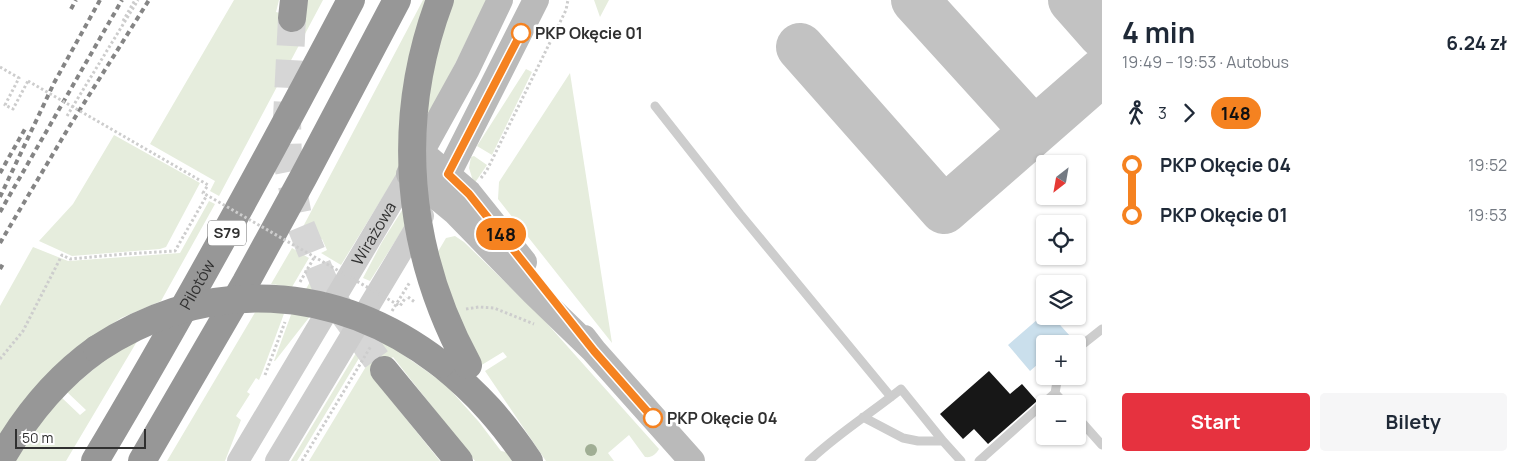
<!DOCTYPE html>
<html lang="pl">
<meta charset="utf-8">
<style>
:root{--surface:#fff;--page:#f6f6f7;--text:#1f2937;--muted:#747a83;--accent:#e6323f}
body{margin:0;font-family:Manrope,sans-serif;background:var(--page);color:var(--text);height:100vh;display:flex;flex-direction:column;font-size:19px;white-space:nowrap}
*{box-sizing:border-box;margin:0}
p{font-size:16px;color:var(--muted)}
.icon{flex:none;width:28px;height:28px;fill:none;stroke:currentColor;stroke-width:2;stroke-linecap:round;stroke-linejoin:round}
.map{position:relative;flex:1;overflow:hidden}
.details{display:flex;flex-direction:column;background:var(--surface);width:425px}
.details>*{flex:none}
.badge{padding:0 10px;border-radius:16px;font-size:18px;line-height:32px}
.needle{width:32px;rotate:211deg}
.fabs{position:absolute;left:1036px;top:155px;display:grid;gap:10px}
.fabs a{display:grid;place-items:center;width:50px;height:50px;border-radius:5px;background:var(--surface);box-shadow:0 1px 4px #0004;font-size:25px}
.scale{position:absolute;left:15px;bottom:12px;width:131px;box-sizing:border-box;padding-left:5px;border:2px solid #303030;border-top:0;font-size:14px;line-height:18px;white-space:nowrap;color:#303030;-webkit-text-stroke:4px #fff;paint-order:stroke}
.map>.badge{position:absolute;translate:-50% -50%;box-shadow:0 0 0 2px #fff}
.legs{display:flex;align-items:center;gap:8px;height:55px;padding:0 20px;font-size:16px}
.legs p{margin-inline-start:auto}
.overview{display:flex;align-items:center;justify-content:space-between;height:85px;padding:0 20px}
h1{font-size:28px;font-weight:700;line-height:38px}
.button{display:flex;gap:10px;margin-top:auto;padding:10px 20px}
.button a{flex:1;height:58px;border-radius:5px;background:var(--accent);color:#fff;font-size:20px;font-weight:700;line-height:58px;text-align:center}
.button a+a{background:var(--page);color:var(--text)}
ul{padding:0 20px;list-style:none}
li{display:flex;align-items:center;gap:18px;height:50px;font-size:19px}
li i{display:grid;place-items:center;width:8px;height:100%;margin:0 6px;background:currentColor}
li i::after{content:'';width:12px;height:12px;margin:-6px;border:4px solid;border-radius:50%;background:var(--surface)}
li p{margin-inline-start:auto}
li:first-child i{background:linear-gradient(#0000 50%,currentColor 0)}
li:last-child i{background:linear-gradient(currentColor 50%,#0000 0)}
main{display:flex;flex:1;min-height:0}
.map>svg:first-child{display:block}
.green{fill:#e6eddd}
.water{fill:#cadfec}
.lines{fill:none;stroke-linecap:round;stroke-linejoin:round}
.taxiway{stroke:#c2c2c2;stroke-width:48}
.building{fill:#171717}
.motorway-tunnel{stroke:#d6d6d6;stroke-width:28;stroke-dasharray:28 14;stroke-linecap:butt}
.path{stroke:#cdcdcd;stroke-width:3;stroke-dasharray:2.5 2.5;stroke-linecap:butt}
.service{stroke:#cdcdcd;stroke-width:9}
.tertiary{stroke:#cdcdcd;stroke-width:22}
.secondary{stroke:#bababa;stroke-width:26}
.motorway{stroke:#979797;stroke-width:28}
.rail{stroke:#858585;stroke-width:4;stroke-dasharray:5 4;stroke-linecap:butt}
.path-bridge{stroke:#cdcdcd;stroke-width:3;stroke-dasharray:2.5 2.5;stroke-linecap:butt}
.motorway-bridge{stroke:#979797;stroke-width:28}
.tree{fill:#a0ae94}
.line-1-casing{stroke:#fff;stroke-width:11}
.line-1{stroke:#f58220;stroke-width:8}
.stop-1-dot{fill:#fff;stroke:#f58220;stroke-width:2.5}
.labels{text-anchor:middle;stroke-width:5;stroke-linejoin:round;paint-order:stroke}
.shield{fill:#fff;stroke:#6e6e6e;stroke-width:1}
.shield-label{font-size:15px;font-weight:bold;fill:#303030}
.stop-label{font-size:16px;font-weight:bold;fill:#303030;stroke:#fff;text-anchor:start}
.street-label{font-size:16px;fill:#303030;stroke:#fff}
</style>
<main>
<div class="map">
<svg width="1102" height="461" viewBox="0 0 1102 461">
<rect width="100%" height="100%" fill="#fff"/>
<path class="green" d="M234,0H279L276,12L304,19L308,0H323L219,196L210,191L215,181L150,144Z
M423,0H427L400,169L341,265L321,253L327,250L322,239L307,245L296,240Z
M452,0H487L428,118V88Z
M594,0H609L600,17Z
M526,69L532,72L492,155L477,146Z
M570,73L612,343L498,199L499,182Z
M114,135L200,183L166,247L160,249L72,256L39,241L73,204Z
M474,156L487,165L474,184L469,168L471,157Z
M209,201L215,204L161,301L121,318L69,353L34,390L0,439V306L33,247L68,261L180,253Z
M406,204L408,221L370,281L363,278L382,242Z
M455,236L464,242L543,319L659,449C656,454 652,458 645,457L629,435L608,453L614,461H546L485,371L507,357L503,352L480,366L460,325L436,255L446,238Z
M292,248L309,258L292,287L271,284Z
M320,264L336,274L324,292L306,289Z
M257,309L285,311L262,373L259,380L256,378L247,392L250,394L236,416L241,420L225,461H167Z
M292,312L311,315L275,361H274Z
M368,333L373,335L297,461H291Z
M139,338L66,461H13L19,452L60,396L80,415L86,410L67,392L102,362Z
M382,340L445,384L479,422L501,451L506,452L512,461H475L393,357L371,375L440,461H309Z"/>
<path class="water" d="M1045,313V316H1052L1070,336L1061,344H1045V358L1030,371L1008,345Z"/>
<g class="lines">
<path class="taxiway" d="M915,0L1034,131
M1072,0L1102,34
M800,47L944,210L1102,72"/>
</g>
<path class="building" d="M989,371L1010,394L1022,384L1037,401L988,444L974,429L963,439L940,414Z"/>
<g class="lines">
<path class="motorway-tunnel" d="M292,18L287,118L288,165L299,221L328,292L384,370"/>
<path class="path" d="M123,21L135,0
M0,67L19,78L5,105L13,109L28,81
M67,116L138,0
M481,178L487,170L566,10L568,0
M300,282L315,256
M408,297L416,303
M466,309L479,307L494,308L534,324
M392,311L410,282
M0,359L23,331L62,255L70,259L124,254L175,251L207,195
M265,375L285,322
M302,461L371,346"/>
<path class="service" d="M655,106L740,214L891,397
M1078,348L1102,329
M1055,393L1065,404
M863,417L903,438L918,441H943L961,461
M1078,418L1102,445
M809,461C837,434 870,414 901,389L943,441
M979,461L1055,393L1058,376"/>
<g class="tertiary">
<path id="s1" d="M238,461L409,174"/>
<path d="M276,461L423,216"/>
</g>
<path class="secondary" d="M500,0L467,69L409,174L455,212L534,293L594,351
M421,152L469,193L524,262
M448,174L536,0
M584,338L594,351L692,461"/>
<g class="motorway">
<path d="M292,18L294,0"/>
<path d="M441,364C478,394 502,421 529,461"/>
<path d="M384,370L459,461"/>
<path d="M0,461C25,416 55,379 97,349"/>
<path id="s2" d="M95,461C185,310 269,156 351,0"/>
<path d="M142,461L246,282L304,176L397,0"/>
</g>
<path class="rail" d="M71,9L76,0
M0,173L25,129
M0,197L54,83L100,0
M0,212L122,0
M0,243L69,127L149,0
M0,269L4,262"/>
<path class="path-bridge" d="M28,81L208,185L203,193L400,306L406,297"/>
<path class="motorway-bridge" d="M440,0C394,122 406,251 468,365
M97,349C208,276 336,283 441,364"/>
</g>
<circle class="tree" cx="591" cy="450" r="6"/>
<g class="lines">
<g class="line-1-casing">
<path id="line-1" d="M521,33L448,174L469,194L594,351L653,418"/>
</g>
<use href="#line-1" class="line-1"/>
</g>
<g class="stop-1-dot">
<circle cx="521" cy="33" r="9"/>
<circle cx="653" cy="418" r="9"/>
</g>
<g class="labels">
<rect class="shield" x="208" y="220.5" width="38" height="25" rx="4"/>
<g class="shield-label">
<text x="227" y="238">S79</text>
</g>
<g class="stop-label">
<text x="535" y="39">PKP Okęcie 01</text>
<text x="667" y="424">PKP Okęcie 04</text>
</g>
<g class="street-label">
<text dy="6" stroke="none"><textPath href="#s1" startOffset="265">Wirażowa</textPath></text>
<text dy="6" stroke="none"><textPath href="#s2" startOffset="204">Pilotów</textPath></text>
</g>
</g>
</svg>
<div class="fabs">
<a><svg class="needle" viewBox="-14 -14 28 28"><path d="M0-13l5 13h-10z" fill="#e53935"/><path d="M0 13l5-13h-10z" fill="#747a83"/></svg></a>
<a><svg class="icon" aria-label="locate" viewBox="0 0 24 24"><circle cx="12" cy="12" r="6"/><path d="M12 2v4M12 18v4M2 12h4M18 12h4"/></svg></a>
<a><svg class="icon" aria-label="layers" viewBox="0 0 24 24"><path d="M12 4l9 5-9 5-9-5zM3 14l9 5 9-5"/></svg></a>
<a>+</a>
<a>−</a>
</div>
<div class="scale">50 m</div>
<b class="badge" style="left:501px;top:234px;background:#f58220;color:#111">148</b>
</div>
<section class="details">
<div class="overview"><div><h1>4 min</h1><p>19:49 – 19:53 · Autobus</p></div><b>6.24 zł</b></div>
<div class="legs"><svg class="icon" aria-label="walk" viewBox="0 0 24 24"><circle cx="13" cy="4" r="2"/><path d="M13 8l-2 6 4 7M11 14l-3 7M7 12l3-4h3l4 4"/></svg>3<svg class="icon" aria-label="forward" viewBox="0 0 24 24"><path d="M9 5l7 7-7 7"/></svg><b class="badge" style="background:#f58220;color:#111">148</b></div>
<ul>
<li><i style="color:#f58220"></i><b>PKP Okęcie 04</b><p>19:52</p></li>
<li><i style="color:#f58220"></i><b>PKP Okęcie 01</b><p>19:53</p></li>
</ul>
<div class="button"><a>Start</a><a>Bilety</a></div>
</section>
</main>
